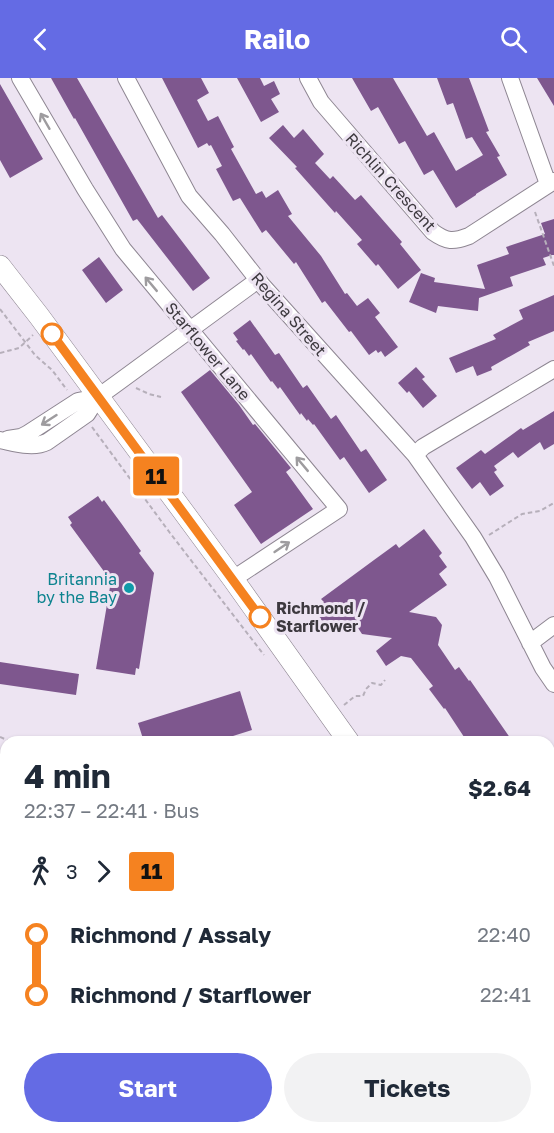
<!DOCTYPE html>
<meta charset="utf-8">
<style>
:root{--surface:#fff;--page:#f2f2f3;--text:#1f2937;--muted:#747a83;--accent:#646be4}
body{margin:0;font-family:"Golos Text",sans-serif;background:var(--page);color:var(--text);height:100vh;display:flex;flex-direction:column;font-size:22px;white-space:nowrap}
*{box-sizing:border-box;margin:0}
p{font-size:20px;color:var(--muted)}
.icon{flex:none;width:33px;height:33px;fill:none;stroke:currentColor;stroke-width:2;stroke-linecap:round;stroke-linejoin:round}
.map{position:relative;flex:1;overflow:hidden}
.panel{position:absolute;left:0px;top:658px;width:555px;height:398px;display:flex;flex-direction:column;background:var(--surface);border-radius:18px 18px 0 0;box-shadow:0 2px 4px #0004}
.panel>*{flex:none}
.badge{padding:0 12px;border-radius:4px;font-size:21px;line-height:39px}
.map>.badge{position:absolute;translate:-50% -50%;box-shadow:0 0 0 3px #fff}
.legs{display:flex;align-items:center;gap:9px;height:66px;padding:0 24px;font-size:20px}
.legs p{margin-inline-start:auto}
.summary{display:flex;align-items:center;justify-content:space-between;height:102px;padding:0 24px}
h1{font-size:33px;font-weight:700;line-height:45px}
.primary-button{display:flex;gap:12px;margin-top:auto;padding:12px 24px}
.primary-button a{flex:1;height:69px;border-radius:36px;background:var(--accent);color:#fff;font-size:24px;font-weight:700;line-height:69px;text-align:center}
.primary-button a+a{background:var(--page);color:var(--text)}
ul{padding:0 24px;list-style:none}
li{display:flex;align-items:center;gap:21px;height:60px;font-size:22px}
li i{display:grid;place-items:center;width:9px;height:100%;margin:0 8px;background:currentColor}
li i::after{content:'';width:15px;height:15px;margin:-8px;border:4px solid;border-radius:50%;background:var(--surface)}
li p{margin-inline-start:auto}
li:first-child i{background:linear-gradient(#0000 50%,currentColor 0)}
li:last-child i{background:linear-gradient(currentColor 50%,#0000 0)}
header{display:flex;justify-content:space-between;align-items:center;height:78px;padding:0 24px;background:var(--accent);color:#fff;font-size:27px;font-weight:700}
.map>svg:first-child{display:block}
.green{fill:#a2e2b4}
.building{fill:#7e578e}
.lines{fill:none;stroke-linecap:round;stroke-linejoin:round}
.minor-casing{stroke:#8e8692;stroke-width:18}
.major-casing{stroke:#8e8692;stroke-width:22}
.highway-casing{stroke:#8e8692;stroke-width:26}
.path{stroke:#b6afba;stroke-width:2;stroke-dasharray:4.5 3;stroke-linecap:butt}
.minor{stroke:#fff;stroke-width:16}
.major{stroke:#fff;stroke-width:21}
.highway{stroke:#fff;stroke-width:24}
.oneway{stroke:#9e9c9f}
.line-1-casing{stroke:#fff;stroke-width:14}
.line-1{stroke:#f58220;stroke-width:9}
.stop-1-dot{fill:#fff;stroke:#f58220;stroke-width:3}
.culture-dot{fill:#0f9aa8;stroke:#ede4f2;stroke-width:2}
.labels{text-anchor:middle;stroke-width:6;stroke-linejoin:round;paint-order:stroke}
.street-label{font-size:16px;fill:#3d393f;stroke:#ede4f2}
.culture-label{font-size:16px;fill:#0d838f;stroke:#ede4f2;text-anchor:end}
.stop-label{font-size:16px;font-weight:bold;fill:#3d393f;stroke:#ede4f2;text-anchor:start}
</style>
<header><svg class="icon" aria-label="back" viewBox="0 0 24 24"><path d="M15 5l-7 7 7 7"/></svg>Railo<svg class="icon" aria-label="search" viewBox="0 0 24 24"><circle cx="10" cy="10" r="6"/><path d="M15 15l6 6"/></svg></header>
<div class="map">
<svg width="554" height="1055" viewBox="0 0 554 1055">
<rect width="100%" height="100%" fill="#ede4f2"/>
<path class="green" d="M554,684V910L549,903V688Z
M6,981V1050H271L272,1055H0V1005Z"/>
<path class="building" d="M51,0H77L158,140L162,137L210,200L193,213L137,141L133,143L75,40L74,41Z
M162,0H201L209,15L197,22L208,43L218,38L234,69L231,71L256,116L262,113L266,120L278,112L292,136L288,138L321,178L345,216L347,215L357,228L368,220L380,235L375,239L398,269L385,279L381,273L378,275L376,272L369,277L351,253L349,254L325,223L322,225L296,184L294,186L266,152L262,155L240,120L233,123L216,91L222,88L211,67L209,68L207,65L198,70Z
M237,0H260L264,8L274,3L280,16L271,21L279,34L261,44Z
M352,0H393L427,58L434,54L456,93L483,77L472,59L466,61L453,25L447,27L437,0H469L489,53L486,54L500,78L497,79L507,97L476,116V117L456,130L433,92L424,97L405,63L399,66L378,29L371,33Z
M537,0H554V28Z
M0,6L43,81L10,100L0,82Z
M283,47L294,60L303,51L324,76L315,85L330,101L333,98L355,122L361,117L402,164L400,166L421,192L398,211L378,186L376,188L357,166L362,162L336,133L335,135L295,90L297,89L269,60Z
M554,141V177H552L543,180L546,187L510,199L513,208L479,220L478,233L438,228L436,235L409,224L421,195L435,200L434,204L485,211L477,187L509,176L506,169L545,156L541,145Z
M99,179L123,212L106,225L82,192Z
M554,217V253L528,264L530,267L491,289L492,292L477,298L473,288L456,295L449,280L496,261L493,257L523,241L519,232Z
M250,242L275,277L279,275L303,310L307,307L331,341L336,337L361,374L366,371L387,402L369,415L344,379L340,382L314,346L313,347L308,341L307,343L301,335L300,337L280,309L278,311L272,303L271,304L251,276L249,278L244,271L243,272L236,263L238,262L233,255Z
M416,289L425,299L422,301L437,318L423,330L409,313L407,315L398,305Z
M210,292L239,327L253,347L255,346L291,390L286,394L313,431L261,466L234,427L252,414L181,314Z
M554,333V366L544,372L540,364L518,380L513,374L494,388L497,392L494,394L504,408L490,418L480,404L472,411L456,390L481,372L485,376L521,350L523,352Z
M98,418L102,424L104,422L121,445L141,473L139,475L154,495L139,591L136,590L135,597L96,591L111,503L70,447L72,445L68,439Z
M424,451L442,475L439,478L447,489L439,496L447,507L409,534L436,539L442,547L438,567L455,592L459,589L469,603L470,602L513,664H472L469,660L466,662L445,630L444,631L429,611L433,608L411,580L401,578L386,588L376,573L392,560L362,556L354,544L344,551L341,547L331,555L314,532L324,524L321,521L374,482L396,466L399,470Z
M0,584L79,596L76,617L0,606Z
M240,613L252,652L214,664H144L138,645Z"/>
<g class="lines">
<g class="minor-casing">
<path id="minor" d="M20,0L85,111L123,171L339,431L233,501
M126,0L189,118L222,156L262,207L415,377L473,459L497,499L543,590L554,606
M308,0L321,24L433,154C447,164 453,164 469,158L554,103
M510,0L548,106
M8,361L21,359L27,356L78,323L98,319
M0,362C15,365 33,371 47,364L87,336L98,319L116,306L258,202
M415,377L423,369L554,291
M530,565L554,547
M0,793L6,796
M0,821L6,823
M0,878L6,879"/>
</g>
<g class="major-casing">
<path id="major" d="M0,188L39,238L233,501L349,664
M549,944L554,952"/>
</g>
<g class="highway-casing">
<path id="highway" d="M0,704L6,707
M0,736L6,740
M549,786L554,784
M549,810L554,808"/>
</g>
<path class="path" d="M535,134L554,188
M0,231L35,277L52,292L67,312
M0,275L19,270L33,257
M136,310L149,316L161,319
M92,349L170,455L264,577
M489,457L522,436L540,433L554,425
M344,627L355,618H363L366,611L372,605L381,607L385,602
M0,659L12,664
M0,676L6,674
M549,735L554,732
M549,848L554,847
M267,1050V1055
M70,1055L87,1050"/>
<use href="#minor" class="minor"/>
<use href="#major" class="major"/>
<use href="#highway" class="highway"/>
</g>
<defs><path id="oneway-shaft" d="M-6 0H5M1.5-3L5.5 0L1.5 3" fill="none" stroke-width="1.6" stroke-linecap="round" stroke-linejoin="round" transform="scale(1.5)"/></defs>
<g class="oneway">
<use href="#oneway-shaft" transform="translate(45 43) rotate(-120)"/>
<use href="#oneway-shaft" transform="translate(151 206) rotate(-130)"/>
<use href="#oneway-shaft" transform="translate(49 342) rotate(147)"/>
<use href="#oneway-shaft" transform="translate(302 386) rotate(-130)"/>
<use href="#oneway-shaft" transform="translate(282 469) rotate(-34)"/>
</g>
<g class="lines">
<g class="line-1-casing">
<path id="line-1" d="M52,256L260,539"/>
</g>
<use href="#line-1" class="line-1"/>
</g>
<g class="stop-1-dot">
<circle cx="52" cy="256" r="10"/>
<circle cx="260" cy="539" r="10"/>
</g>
<circle class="culture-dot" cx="129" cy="510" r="6"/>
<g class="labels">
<g class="street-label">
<text transform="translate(391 104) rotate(48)" y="6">Richlin Crescent</text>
<text transform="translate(289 236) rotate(49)" y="6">Regina Street</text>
<text transform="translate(208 273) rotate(50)" y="6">Starflower Lane</text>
</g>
<g class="culture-label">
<text x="117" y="507">Britannia<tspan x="117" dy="18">by the Bay</tspan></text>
</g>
<g class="stop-label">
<text x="276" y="536">Richmond /<tspan x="276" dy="18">Starflower</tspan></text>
</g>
</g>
</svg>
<b class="badge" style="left:156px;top:398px;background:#f58220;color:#111">11</b>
<section class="panel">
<div class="summary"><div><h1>4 min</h1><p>22:37 – 22:41 · Bus</p></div><b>$2.64</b></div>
<div class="legs"><svg class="icon" aria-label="walk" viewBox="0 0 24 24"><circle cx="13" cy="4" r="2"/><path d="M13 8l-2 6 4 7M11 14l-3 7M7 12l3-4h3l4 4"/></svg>3<svg class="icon" aria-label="forward" viewBox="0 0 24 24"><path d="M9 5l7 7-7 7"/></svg><b class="badge" style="background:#f58220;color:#111">11</b></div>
<ul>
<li><i style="color:#f58220"></i><b>Richmond / Assaly</b><p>22:40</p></li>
<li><i style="color:#f58220"></i><b>Richmond / Starflower</b><p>22:41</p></li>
</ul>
<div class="primary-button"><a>Start</a><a>Tickets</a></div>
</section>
</div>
